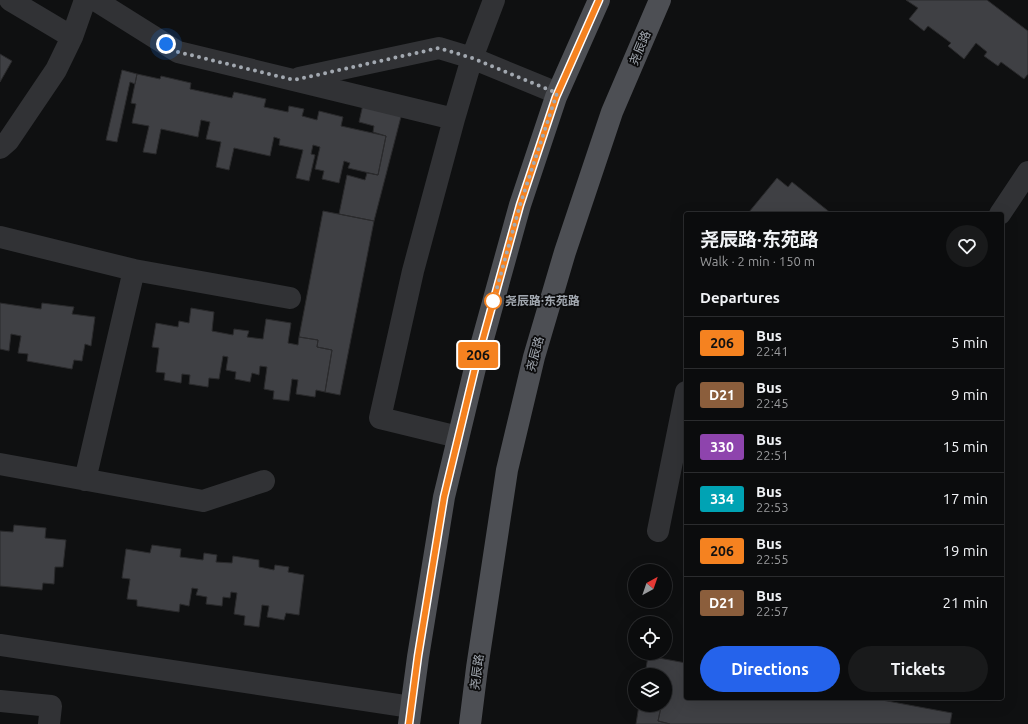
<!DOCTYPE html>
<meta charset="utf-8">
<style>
:root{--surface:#0b0c0d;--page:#191a1b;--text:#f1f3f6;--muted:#9a9b9d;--line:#2b2c2e;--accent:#2563eb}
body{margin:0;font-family:Ubuntu,"Noto Sans SC",sans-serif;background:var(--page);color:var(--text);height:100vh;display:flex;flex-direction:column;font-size:15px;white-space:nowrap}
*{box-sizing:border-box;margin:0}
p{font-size:13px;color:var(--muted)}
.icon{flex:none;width:22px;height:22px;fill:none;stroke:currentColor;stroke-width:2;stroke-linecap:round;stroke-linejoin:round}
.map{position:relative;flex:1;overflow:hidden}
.drawer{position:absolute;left:684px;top:212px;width:320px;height:488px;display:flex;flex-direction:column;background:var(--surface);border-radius:4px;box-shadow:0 4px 16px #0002,0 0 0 1px var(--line)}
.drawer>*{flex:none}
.badge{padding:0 8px;border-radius:3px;font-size:14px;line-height:26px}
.needle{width:26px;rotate:40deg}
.tools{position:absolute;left:628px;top:564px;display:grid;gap:8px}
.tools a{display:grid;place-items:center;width:44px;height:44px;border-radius:50%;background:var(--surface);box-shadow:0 4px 16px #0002,0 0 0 1px var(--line);font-size:20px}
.you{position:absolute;width:20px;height:20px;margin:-10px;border:3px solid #fff;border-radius:50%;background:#1a73e8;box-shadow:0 0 0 6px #1a73e833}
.map>.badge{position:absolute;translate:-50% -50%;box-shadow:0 0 0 2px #fff}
h2{padding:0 16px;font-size:15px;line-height:36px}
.round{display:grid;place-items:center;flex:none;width:42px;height:42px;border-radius:21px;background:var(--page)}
.overview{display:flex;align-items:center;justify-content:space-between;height:68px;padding:0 16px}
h1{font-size:19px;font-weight:700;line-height:30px}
.cta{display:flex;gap:8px;margin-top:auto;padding:8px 16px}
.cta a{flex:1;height:46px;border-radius:24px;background:var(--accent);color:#fff;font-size:16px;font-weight:700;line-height:46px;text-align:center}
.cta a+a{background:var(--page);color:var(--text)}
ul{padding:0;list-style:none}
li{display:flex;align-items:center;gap:12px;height:52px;padding:0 16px;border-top:1px solid var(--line)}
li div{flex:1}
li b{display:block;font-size:15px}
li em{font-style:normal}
li .badge{min-width:44px;font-weight:700;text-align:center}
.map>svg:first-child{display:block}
.building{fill:#3f4044;stroke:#2a2a2c}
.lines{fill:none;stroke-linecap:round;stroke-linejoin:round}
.minor{stroke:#313235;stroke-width:22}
.major{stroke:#4d4f54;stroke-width:22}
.line-casing{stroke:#fff;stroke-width:9}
.line{stroke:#f58220;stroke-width:6}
.walk{stroke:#a2a8b0;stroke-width:4;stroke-dasharray:0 7.2}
.stop-dot{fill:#fff;stroke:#f58220;stroke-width:2}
.labels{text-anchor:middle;stroke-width:3.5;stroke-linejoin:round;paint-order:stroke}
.street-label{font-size:12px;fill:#a2a8b0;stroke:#0b0b0c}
.stop-label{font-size:12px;font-weight:bold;fill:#a2a8b0;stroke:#0b0b0c;text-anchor:start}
</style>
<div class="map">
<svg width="1028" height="724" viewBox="0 0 1028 724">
<rect width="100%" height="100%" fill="#0f1011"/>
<path class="building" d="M906,0H987L1028,31V74L1024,79L1001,62L998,66L984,56L987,52L976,43L964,59L948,46L951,43L928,26L924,31L909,19L918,8Z
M0,54L12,61L0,82Z
M122,70L137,74L135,84L130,82L117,142L106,140Z
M137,74L160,79L161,76L191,83L190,89L232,98L234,92L266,99L264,107L288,112L289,106L304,109L302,116L317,120L319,111L343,117L341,126L386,136L378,175L348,168L350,163L344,161L339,183L322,179L324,171L315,169L320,147L313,145L311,154L315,155L309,181L296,178L303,150L279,145L280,139L274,137L270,156L234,148L229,170L216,167L221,142L206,139L210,122L201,120L198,137L161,129L156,154L143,152L149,126L132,123L136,104L131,103Z
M364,100L403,109L374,221L339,214L347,175L365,180L367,173L378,175L386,136L373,132L374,126L359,122Z
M777,178L788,187L792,182L832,214H751L749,212Z
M323,211L374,221L340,395L325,392L332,350L317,347L318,340L299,337Z
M0,303L41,309L42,303L74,307L72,314L95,317L91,346L85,344L82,361L74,360L72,369L27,361L28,354L18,353L21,336L11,334L9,351L0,349Z
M191,308L214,312L212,331L233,335L234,329L249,331L247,337L263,339L266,319L291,323L288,343L298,345L299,337L318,340L317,347L332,350L325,392L316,390L315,397L296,394L298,380L292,379L289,401L273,399L274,391L264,389L267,367L260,366L259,375L252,373L250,382L235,379L236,372L226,370L228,357L223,356L219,379L209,378L208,387L189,384L190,375L182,374L181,383L164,380L165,373L156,372L159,348L152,347L156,323L178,327L179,321L189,323Z
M14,525L46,528L45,538L66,540L63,567H55L54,584L43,583L42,590L0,586V531L13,532Z
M152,545L181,549L180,557L203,560L204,553L217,555L216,562L232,563L233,556L259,560V567L274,570L275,565L289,567L288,572L304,575L299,615L286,613L284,620L267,617L269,606L262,605L259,627L244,625L245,616L234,614L237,593L231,592L230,598L223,597L222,606L206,604L207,597L196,595L198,589L192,588L189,606L180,604L179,612L137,606V600L127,599L130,579L122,578L126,549L150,553Z
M648,656L686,663V698H871L952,713L950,724H670L658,721L661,707L650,705H665V675H645Z
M639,705L661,707L658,721L670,724H636Z"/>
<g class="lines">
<path class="minor" d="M10,0L72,37
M95,0L178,52L454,119
M299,78L439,48L472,58L557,93
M0,148L8,141L56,70L72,37L85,0
M1000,214L1028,172
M0,237L134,270L290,298
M458,437L380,418L413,271L454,119L472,58L494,0
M0,464L203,501L264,481
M85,480L134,270
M658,531L686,392
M0,645L411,707
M0,701L51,706L49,724"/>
<path class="major" d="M409,724L418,657L444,497L476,364L520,205L556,97L599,0
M470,724L477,668L507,470L534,357L565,252L612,112L660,0"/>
</g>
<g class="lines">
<g class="line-casing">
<path id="line" d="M409,724L418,656L444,497L476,364L520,205L556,97L599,0"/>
</g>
<use href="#line" class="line"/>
<path class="walk" d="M166,44L178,52L294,80L439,48L472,58L557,93L520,205L492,306L493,301"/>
</g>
<circle class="stop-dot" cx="493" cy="301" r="8"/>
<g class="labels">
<g class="street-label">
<text transform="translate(640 48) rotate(-67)" y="4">尧辰路</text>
<text transform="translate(535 354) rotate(-75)" y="4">尧辰路</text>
<text transform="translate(477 672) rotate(-82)" y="4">尧辰路</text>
</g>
<g class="stop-label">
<text x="505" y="305">尧辰路·东苑路</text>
</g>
</g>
</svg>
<div class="tools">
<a><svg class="needle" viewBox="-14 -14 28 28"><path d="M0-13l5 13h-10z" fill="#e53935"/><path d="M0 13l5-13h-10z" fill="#9a9b9d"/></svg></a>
<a><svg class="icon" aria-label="locate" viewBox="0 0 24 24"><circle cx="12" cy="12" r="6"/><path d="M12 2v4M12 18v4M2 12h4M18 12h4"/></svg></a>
<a><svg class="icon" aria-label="layers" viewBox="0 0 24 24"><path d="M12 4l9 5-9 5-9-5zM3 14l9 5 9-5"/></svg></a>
</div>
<div class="you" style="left:166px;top:44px"></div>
<b class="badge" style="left:478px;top:355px;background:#f58220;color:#111">206</b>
<section class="drawer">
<div class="overview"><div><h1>尧辰路·东苑路</h1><p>Walk · 2 min · 150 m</p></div><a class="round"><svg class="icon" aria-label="heart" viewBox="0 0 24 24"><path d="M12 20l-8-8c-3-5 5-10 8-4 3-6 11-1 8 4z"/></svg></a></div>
<h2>Departures</h2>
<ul>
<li><span class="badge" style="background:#f58220;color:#111">206</span><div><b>Bus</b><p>22:41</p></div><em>5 min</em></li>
<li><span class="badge" style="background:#8b5e3c;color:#fff">D21</span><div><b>Bus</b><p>22:45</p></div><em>9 min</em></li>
<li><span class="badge" style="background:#8e44ad;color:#fff">330</span><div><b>Bus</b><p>22:51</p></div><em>15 min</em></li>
<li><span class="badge" style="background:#00a3b4;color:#fff">334</span><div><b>Bus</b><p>22:53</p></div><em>17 min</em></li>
<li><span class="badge" style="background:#f58220;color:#111">206</span><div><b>Bus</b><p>22:55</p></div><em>19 min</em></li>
<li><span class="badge" style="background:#8b5e3c;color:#fff">D21</span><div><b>Bus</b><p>22:57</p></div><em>21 min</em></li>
</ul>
<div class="cta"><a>Directions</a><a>Tickets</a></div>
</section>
</div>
